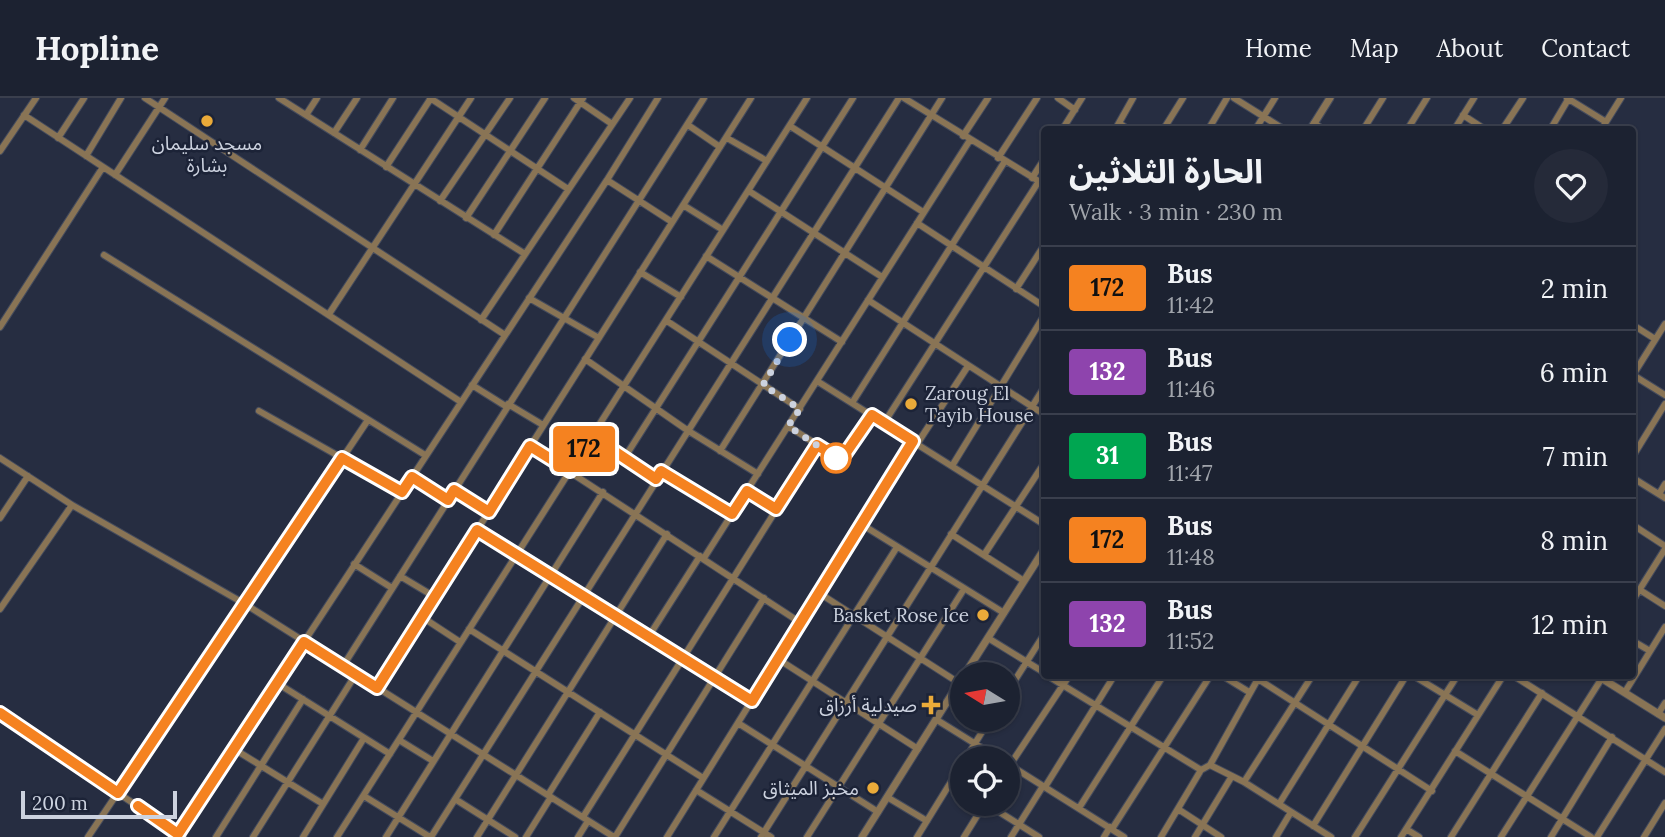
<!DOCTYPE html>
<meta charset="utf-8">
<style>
:root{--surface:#1c2231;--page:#252a39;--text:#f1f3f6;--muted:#a0a4ab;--line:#3a3f4d}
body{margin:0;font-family:Lora,"Noto Sans Arabic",serif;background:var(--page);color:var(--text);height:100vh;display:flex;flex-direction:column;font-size:26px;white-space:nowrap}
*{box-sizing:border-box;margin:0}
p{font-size:23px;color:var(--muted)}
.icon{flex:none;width:38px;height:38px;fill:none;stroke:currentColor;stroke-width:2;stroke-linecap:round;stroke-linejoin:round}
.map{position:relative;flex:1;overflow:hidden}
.drawer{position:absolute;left:1041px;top:28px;width:595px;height:553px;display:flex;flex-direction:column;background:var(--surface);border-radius:7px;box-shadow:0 2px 5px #0004,0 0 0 2px var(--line)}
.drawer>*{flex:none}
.badge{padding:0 14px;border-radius:5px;font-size:24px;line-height:46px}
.needle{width:46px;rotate:281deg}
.controls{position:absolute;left:950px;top:564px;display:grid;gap:14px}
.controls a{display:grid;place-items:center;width:70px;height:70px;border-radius:50%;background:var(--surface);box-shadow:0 2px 5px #0004,0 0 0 2px var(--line);font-size:35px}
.scale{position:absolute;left:21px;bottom:18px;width:156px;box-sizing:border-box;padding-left:7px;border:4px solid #ccd2df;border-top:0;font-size:19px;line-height:24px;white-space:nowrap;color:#ccd2df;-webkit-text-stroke:5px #1c2337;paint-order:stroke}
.you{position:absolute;width:35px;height:35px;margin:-18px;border:5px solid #fff;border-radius:50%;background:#1a73e8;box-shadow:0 0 0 10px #1a73e833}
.map>.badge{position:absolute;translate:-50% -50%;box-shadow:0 0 0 4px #fff}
.round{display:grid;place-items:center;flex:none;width:74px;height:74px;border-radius:37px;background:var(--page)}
.head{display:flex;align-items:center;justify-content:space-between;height:119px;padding:0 28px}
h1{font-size:33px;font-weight:700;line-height:52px}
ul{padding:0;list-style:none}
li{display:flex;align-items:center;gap:21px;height:84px;padding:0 28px;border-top:2px solid var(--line)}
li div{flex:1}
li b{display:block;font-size:26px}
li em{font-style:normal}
li .badge{min-width:77px;font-weight:700;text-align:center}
header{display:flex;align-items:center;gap:42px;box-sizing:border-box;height:98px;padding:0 35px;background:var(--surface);border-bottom:2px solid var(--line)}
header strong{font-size:33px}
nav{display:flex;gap:38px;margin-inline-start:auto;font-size:24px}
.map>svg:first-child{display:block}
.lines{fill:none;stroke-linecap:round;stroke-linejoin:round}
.minor-casing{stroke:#444b5d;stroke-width:8}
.tertiary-casing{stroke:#444b5d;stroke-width:9}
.minor{stroke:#897455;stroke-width:6}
.tertiary{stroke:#897455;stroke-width:7}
.line-casing{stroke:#fff;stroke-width:16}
.line{stroke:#f58220;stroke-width:10}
.walk{stroke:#ccd2df;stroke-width:7;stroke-dasharray:0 12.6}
.poi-dot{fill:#eaaa39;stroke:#1c2337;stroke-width:2.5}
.stop-dot{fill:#fff;stroke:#f58220;stroke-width:3.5}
.labels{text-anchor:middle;stroke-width:5;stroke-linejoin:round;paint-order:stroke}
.poi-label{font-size:19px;fill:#ccd2df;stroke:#1c2337;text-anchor:end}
</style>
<header>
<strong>Hopline</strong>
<nav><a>Home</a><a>Map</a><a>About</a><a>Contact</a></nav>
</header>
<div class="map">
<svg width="1665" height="739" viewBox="0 0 1665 739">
<rect width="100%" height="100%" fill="#262d41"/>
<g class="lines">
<g class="minor-casing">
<path id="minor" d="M145,0L505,237
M279,0L525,156
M430,0L568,91
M574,0L612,26
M904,0L1045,87
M1058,0L1075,12
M1234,0L1285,32
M1567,0L1606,24
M24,17L461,304
M306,17L317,0
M1463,17L1486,32
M1119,25L1129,32
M1314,25L1324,32
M688,27L720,49
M790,28L923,114
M1062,32L1082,0
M1115,32L1133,0
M1163,32L1183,0
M1208,32L1227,0
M1255,32L1275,0
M1363,32L1383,0
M1407,32L1427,0
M1454,32L1474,0
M1502,32L1523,0
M1550,32L1569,0
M1601,32L1621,0
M334,35L357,0
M963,38L988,0
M58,40L84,0
M727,40L767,63
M360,52L393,0
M0,53L36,0
M86,58L121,0
M998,60L1037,0
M386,69L431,0
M115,77L165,0
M1032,80L1045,60
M607,82L672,124
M749,93L882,179
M440,103L510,0
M683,107L723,132
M466,120L545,0
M917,125L1045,209
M494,137L583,0
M104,157L425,357
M706,158L842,244
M640,174L681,199
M1016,191L1045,146
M529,200L599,240
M868,202L1045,317
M329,216L471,0
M481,222L630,0
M667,223L800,311
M1665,226L1633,277L1665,297
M1633,227L1655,241
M0,229L103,69
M585,261L687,332L758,376
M817,283L1045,427
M472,287L507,309
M852,305L1005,63
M508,306L543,327
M259,313L402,394
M884,325L1039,83
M788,328L841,362L872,317
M593,339L656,381
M917,346L968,268
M530,348L801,525
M720,353L942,0
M1633,358L1665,306
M625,359L853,0
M0,360L72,407L245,506L614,739
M952,368L1045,216
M661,373L732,416
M412,379L448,402
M1633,380L1665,400
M455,392L489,414
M747,393L776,411
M1659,396L1665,386
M0,420L28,378
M861,426L1004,515
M1633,427L1665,448
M477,432L752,603
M951,436L1024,483
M984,457L1045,364
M704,460L970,42
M354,466L392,490
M400,478L435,499
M1640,492L1665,508
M819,495L959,585
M1633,502L1665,451
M0,511L72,407
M422,519L460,544
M469,531L703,680
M649,538L700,458
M988,540L1045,575
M1633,543L1650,553
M778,561L918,651
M343,568L704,0
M1048,578L1201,672
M1223,578L1249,594
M1414,578L1478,617
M1514,578L1665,674
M1258,581L1432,693
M277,585L390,656
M377,590L751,0
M1008,593L1045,535
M1625,594L1665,529
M0,615L183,739
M1658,616L1665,605
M937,622L998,660
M738,625L878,714
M399,642L433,663
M234,651L323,706
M1455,653L1591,739
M966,660L990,621
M1008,666L1124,739
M1010,667L1069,578
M1210,667L1244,684L1331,739
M951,684L962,691
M1244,684L1312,578
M1045,689L1114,578
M696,692L771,739
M548,697L600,614
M364,698L430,739
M887,699L927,723
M455,701L515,739
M1279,706L1359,578
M1079,710L1163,578
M1178,711L1221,739
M583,719L817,347
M1313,728L1406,578
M1112,731L1210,578
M1406,731L1419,739
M88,739L368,322
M176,739L607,82L658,0
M216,739L303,601
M253,739L356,576
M303,739L364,640
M337,739L807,0
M386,739L603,394
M431,739L899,0
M477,739L667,436
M526,739L551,699
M578,739L588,723
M615,739L764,500
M667,739L913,343
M714,739L897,449
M761,739L1045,288
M807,739L964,491
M917,739L962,666
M964,739L985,705L1039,739
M1011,739L1043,688
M1104,739L1110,729
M1161,739L1201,672L1210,667L1259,579
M1195,739L1232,678
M1276,739L1291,714
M1355,739L1457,578
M1401,739L1503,578
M1451,739L1542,595
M1501,739L1602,580
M1551,739L1612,639
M1597,739L1665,631
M1644,739L1665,705"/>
</g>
<g class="tertiary-casing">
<path id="tertiary" d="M1310,32L1330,0
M965,576L1045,450
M1598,578L1665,620
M862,739L962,580"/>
</g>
<use href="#minor" class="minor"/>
<use href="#tertiary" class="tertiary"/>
</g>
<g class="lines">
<g class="line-casing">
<path id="line" d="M0,615L118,695L342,360L402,394L412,379L448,402L454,392L489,414L530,348L570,373L593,339L656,381L661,373L732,416L747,393L776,411L817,347L841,362L872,317L913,343L752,603L477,432L377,590L304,544L178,736L138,708"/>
</g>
<use href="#line" class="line"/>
<path class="walk" d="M790,242L763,287L800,311L788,328L839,362L836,360"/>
</g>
<g class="poi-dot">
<circle cx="207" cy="23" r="7"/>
<circle cx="911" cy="306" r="7"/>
<circle cx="983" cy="517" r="7"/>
<path d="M927.5 596.5h7v7h7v7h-7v7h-7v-7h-7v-7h7z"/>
<circle cx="873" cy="690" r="7"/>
</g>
<circle class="stop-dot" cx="836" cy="360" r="14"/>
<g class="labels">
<g class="poi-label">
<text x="207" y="52" text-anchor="middle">مسجد سليمان<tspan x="207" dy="22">بشارة</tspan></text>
<text x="925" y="302" text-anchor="start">Zaroug El<tspan x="925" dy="22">Tayib House</tspan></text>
<text x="969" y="524">Basket Rose Ice</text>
<text x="917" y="614">صيدلية أرزاق</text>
<text x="859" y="697">مخبز الميثاق</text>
</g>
</g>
</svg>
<div class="controls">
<a><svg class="needle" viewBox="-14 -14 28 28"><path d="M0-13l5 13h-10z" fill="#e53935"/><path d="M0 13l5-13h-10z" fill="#a0a4ab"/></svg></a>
<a><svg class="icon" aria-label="locate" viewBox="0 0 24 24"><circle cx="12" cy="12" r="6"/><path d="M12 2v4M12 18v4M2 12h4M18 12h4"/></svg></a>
</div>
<div class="scale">200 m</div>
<div class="you" style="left:790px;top:242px"></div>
<b class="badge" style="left:584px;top:351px;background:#f58220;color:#111">172</b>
<section class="drawer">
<div class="head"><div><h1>الحارة الثلاثين</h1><p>Walk · 3 min · 230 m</p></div><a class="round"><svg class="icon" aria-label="heart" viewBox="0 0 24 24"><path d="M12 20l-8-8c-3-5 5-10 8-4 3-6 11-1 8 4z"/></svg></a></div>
<ul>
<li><span class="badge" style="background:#f58220;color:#111">172</span><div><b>Bus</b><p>11:42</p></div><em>2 min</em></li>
<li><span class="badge" style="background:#8e44ad;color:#fff">132</span><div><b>Bus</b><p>11:46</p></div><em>6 min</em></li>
<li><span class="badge" style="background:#00a651;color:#fff">31</span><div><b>Bus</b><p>11:47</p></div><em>7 min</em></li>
<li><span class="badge" style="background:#f58220;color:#111">172</span><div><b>Bus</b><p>11:48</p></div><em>8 min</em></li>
<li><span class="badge" style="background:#8e44ad;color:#fff">132</span><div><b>Bus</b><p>11:52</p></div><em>12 min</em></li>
</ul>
</section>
</div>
